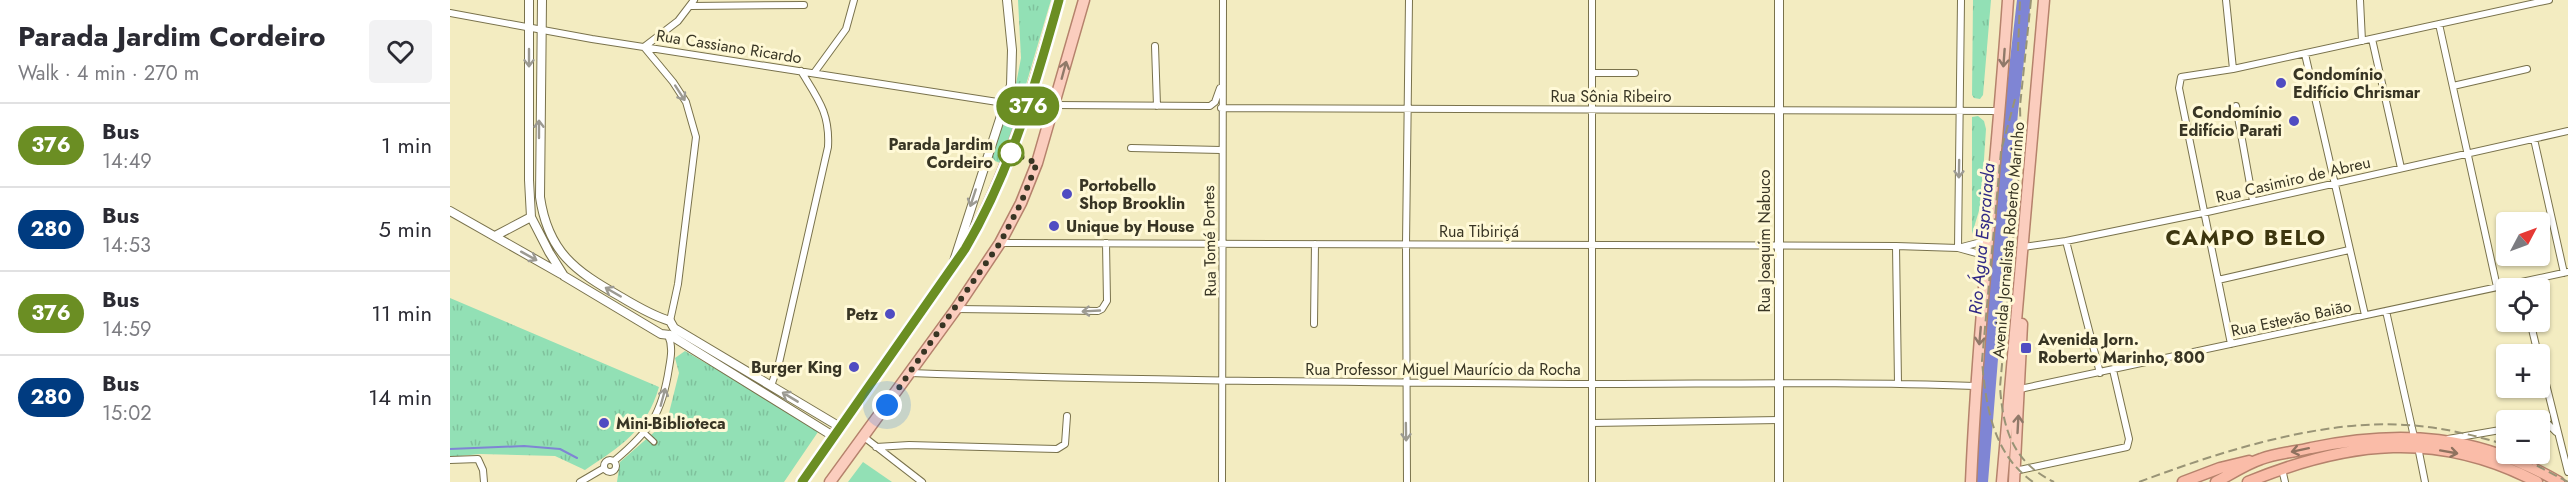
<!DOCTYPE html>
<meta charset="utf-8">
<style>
:root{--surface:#fff;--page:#f2f2f3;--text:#2b2b33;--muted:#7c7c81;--line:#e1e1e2}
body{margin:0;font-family:Jost,sans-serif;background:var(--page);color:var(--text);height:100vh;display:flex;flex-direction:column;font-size:22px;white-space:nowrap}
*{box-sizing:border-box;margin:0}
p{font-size:20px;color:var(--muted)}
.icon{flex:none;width:33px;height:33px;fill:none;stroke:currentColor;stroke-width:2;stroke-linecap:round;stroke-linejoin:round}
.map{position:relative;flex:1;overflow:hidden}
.details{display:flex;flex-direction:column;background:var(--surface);width:450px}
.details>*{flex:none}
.badge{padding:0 12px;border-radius:20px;font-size:21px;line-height:39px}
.needle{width:39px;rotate:49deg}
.controls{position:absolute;left:2046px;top:212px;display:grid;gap:12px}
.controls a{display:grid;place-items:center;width:54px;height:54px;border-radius:6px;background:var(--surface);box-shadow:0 2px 4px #0004;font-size:30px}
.you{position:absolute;width:30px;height:30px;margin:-15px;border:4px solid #fff;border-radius:50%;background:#1a73e8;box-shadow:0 0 0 9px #1a73e833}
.map>.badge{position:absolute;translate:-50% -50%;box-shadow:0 0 0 3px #fff}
.round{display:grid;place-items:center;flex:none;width:63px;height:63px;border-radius:6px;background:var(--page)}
.overview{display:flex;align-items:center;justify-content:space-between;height:102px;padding:0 18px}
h1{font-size:28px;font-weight:700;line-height:45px}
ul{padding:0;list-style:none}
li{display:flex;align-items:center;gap:18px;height:84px;padding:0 18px;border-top:2px solid var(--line)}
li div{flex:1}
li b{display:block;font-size:22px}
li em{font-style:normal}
li .badge{min-width:66px;font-weight:700;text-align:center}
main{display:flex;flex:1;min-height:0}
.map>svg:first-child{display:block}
.grass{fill:#92e0b5}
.park{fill:url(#park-tufts)}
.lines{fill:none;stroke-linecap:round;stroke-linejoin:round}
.stream{stroke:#7f85d4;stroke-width:2}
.river{stroke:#7f85d4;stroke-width:14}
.pedestrian-casing{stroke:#79724c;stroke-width:7}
.minor-casing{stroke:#79724c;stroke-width:8}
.tertiary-casing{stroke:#79724c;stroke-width:10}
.primary-casing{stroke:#b5826c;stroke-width:13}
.trunk-casing{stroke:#b5826c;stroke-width:13}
.pedestrian{stroke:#fff;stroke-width:4.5}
.minor{stroke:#fff;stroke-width:6}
.tertiary{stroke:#fff;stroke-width:8}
.primary{stroke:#fbcdbe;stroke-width:10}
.trunk{stroke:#fabca8;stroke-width:10}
.rail{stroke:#999476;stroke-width:2;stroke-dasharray:9 4.5;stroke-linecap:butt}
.oneway{stroke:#9c9a92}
.oneway2{stroke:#907969}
.oneway3{stroke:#8f725f}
.line-casing{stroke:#fff;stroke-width:14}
.line{stroke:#6b8e23;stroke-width:9}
.walk{stroke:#383524;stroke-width:6;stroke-dasharray:0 10.8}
.poi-dot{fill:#504cc2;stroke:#fff9d7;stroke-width:2}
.stop-dot{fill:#fff;stroke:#6b8e23;stroke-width:3}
.labels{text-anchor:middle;stroke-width:6;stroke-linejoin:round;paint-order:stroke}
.street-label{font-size:16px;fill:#383524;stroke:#fff9d7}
.poi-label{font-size:16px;font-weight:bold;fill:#383524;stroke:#fff9d7;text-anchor:start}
.stop-label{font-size:16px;font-weight:bold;fill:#383524;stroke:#fff9d7;text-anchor:end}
.water-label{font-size:18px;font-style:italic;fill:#302985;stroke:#fff9d7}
.district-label{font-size:22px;font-weight:bold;letter-spacing:1.5px;fill:#3d360f;stroke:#fff9d7}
</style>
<main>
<section class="details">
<div class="overview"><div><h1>Parada Jardim Cordeiro</h1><p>Walk · 4 min · 270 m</p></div><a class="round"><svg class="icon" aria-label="heart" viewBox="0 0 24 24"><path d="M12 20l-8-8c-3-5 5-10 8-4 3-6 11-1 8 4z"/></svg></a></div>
<ul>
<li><span class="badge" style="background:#6b8e23;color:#fff">376</span><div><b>Bus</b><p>14:49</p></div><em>1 min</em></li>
<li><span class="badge" style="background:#003b80;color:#fff">280</span><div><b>Bus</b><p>14:53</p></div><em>5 min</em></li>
<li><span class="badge" style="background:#6b8e23;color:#fff">376</span><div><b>Bus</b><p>14:59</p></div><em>11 min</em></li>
<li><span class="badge" style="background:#003b80;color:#fff">280</span><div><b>Bus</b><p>15:02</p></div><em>14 min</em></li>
</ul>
</section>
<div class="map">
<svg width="2118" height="482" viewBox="0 0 2118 482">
<defs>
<pattern id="park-tufts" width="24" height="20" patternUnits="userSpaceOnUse" patternTransform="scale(1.5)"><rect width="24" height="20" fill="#92e0b5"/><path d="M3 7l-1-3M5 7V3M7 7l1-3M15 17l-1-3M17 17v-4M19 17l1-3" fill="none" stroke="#7fc19c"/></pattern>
</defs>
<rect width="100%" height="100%" fill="#f3ecc1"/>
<path class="grass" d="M413,462L442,482H398Z"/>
<path class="park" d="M568,0H601L567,115L550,163L540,159L566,84L571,58Z
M1523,0H1541L1533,95L1530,99L1524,98L1522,95Z
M1528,116L1534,121L1536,129L1531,204L1522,234V117Z
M0,298L209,387C196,431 171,446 135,470L105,456L30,454L0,457Z
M235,351L370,429L334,482H167L170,462L217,421L229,373L225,358Z"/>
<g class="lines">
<path class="stream" d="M0,449L74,446L110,449L127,458"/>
<path class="river" d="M1531,482L1561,112L1574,0"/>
<g class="pedestrian-casing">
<path id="pedestrian" d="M186,425L204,442"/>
</g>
<g class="minor-casing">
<path id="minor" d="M1776,0L1783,69
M1910,0L1912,41
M241,6L354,5
M0,13L142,39L554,103
M1989,24L2047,287
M1922,39L1951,168
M705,46L707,106
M1855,54L1915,315
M364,73L396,29L404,0
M1142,73H1185
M2003,86L2077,69
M605,105L760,106L765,102L770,88
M1786,106L1803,201
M771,108L1550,111
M2084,139L2114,273
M681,148L771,150
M1616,241L1650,373
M550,243L1446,246L1508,248L1537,256
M1446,246L1448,383
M1573,247L1616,241L1753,213L2118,131
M1508,248L1511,0
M1508,248L1539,240
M1768,280L1899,250
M506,309L648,311L652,309L657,301L656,243
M1936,311L1964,437
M220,321L228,284L246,137L236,102L223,82L194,47L228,21L244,0
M2080,321L2088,354
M864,324L865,244
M1781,344L1729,88L1731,77L1783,69L2099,0
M2090,360L2118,472
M461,373C687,381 913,382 1140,384C1269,384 1397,381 1525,386
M321,386L329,363L378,147C380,113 368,99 351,71
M1570,389L2118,272
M1142,423L1329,420
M2090,423L2098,424L2106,432
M414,437L472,482
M1998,439L2056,429
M426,447L459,445L607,449L615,444L617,416
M1968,447L1975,482
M154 466a6 6 0 1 1 12 0a6 6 0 1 1-12 0Z
M0,460L28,459L33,470L34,482
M164,461C200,431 212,414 219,368C221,357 223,346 218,335
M1832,469L1835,482
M1565,471L1677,447L1679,439L1663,370
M130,482L154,468
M772,482L773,0
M957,482L956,244L959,0
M1142,482V0"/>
</g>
<g class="tertiary-casing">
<path id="tertiary" d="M79,0V180L81,217L99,252L114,276L211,334L220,335
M92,0L90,197C98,252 125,271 171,297C186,306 203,316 220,321L224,328L390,427
M0,211L111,274
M45,236L81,217
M504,261L561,85L562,50L557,0
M220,335L383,436
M1329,482V0"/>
</g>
<g class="primary-casing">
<path id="primary" d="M352,482L515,249C560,171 584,86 609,0
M380,482L506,309L550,243L571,203L587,163L634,0
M1521,482C1528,321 1547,161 1558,0
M1552,482L1594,0
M1564,482L1572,324"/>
</g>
<g class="trunk-casing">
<path id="trunk" d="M1733,482L1770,468L1799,461
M1766,482C1781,474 1796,464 1811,459C1827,453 1845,452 1861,448C1952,429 2028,435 2109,482
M1798,482C1898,441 1988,430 2087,482"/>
</g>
<use href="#pedestrian" class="pedestrian"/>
<use href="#minor" class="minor"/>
<use href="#tertiary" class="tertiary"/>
<use href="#primary" class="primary"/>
<use href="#trunk" class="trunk"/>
<path class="rail" d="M1581,0L1570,106L1571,149L1550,387C1553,430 1563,462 1604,482
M1568,51L1570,0
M1565,99L1551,151L1532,361C1536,407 1543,454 1583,482
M2063,453L2118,482
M1689,482C1769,452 1871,419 1957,425C1991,427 2024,435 2056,445"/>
</g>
<defs><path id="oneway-shaft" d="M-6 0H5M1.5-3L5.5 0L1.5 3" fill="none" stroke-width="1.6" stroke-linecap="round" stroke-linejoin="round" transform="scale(1.5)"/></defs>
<g class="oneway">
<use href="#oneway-shaft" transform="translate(79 58) rotate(90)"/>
<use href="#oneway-shaft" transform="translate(230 93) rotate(57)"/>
<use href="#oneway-shaft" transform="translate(89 129) rotate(-90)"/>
<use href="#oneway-shaft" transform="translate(1509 169) rotate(91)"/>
<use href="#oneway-shaft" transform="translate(523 198) rotate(108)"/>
<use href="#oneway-shaft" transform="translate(79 256) rotate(29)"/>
<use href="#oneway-shaft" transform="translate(163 292) rotate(-150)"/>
<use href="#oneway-shaft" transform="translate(641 311) rotate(177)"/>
<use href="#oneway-shaft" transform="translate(213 397) rotate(-75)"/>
<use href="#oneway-shaft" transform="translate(340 397) rotate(-149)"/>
<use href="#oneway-shaft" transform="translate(956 432) rotate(89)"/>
</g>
<g class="oneway2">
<use href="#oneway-shaft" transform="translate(1554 58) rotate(94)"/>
<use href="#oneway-shaft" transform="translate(614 70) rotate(-75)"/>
<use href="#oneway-shaft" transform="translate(1530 336) rotate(95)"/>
<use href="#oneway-shaft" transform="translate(1568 424) rotate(-87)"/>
</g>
<g class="oneway3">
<use href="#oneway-shaft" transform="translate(1850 450) rotate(168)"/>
<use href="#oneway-shaft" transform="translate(1999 452) rotate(10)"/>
</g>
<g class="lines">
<g class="line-casing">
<path id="line" d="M352,482L515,249C561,171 585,86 609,0"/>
</g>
<use href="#line" class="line"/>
<path class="walk" d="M437,405L550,243L571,203L587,163L561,153"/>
</g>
<g class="poi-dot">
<circle cx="1831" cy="83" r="6"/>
<circle cx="1844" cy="121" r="6"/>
<circle cx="617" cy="194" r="6"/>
<circle cx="604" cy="226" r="6"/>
<circle cx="440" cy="314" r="6"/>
<rect x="1570" y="342" width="12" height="12" rx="3"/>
<circle cx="404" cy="367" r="6"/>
<circle cx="154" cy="423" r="6"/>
</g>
<circle class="stop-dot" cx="561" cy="153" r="12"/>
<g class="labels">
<g class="street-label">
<text transform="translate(279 46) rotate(9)" y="6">Rua Cassiano Ricardo</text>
<text x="1161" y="102">Rua Sônia Ribeiro</text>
<text transform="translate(1843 179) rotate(-13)" y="6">Rua Casimiro de Abreu</text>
<text x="1029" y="237">Rua Tibiriçá</text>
<text transform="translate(1558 240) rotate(-85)" y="6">Avenida Jornalista Roberto Marinho</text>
<text transform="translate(759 241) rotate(-91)" y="6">Rua Tomé Portes</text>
<text transform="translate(1314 241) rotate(-90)" y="6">Rua Joaquim Nabuco</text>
<text transform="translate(1841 318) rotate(-12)" y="6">Rua Estevão Baião</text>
<text x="993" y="375">Rua Professor Miguel Maurício da Rocha</text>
</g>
<g class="poi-label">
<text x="1843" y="80">Condomínio<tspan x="1843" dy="18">Edifício Chrismar</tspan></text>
<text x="1832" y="118" text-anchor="end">Condomínio<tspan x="1832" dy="18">Edifício Parati</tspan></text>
<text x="629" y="191">Portobello<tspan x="629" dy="18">Shop Brooklin</tspan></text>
<text x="616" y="232">Unique by House</text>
<text x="428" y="320" text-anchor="end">Petz</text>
<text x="1588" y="345">Avenida Jorn.<tspan x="1588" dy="18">Roberto Marinho, 800</tspan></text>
<text x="392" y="373" text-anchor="end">Burger King</text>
<text x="166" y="429">Mini-Biblioteca</text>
</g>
<g class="stop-label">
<text x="543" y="150">Parada Jardim<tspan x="543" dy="18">Cordeiro</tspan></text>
</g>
<g class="water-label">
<text transform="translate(1532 239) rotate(-85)" y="6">Rio Água Espraiada</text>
</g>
<g class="district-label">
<text x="1796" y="245">CAMPO BELO</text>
</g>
</g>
</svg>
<div class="controls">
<a><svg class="needle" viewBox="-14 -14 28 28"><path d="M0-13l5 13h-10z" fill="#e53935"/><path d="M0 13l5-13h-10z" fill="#7c7c81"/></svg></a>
<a><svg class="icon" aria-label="locate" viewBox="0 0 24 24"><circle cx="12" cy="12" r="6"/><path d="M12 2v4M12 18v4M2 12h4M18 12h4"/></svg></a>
<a>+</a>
<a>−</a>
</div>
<div class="you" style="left:437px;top:405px"></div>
<b class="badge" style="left:578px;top:106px;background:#6b8e23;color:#fff">376</b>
</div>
</main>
